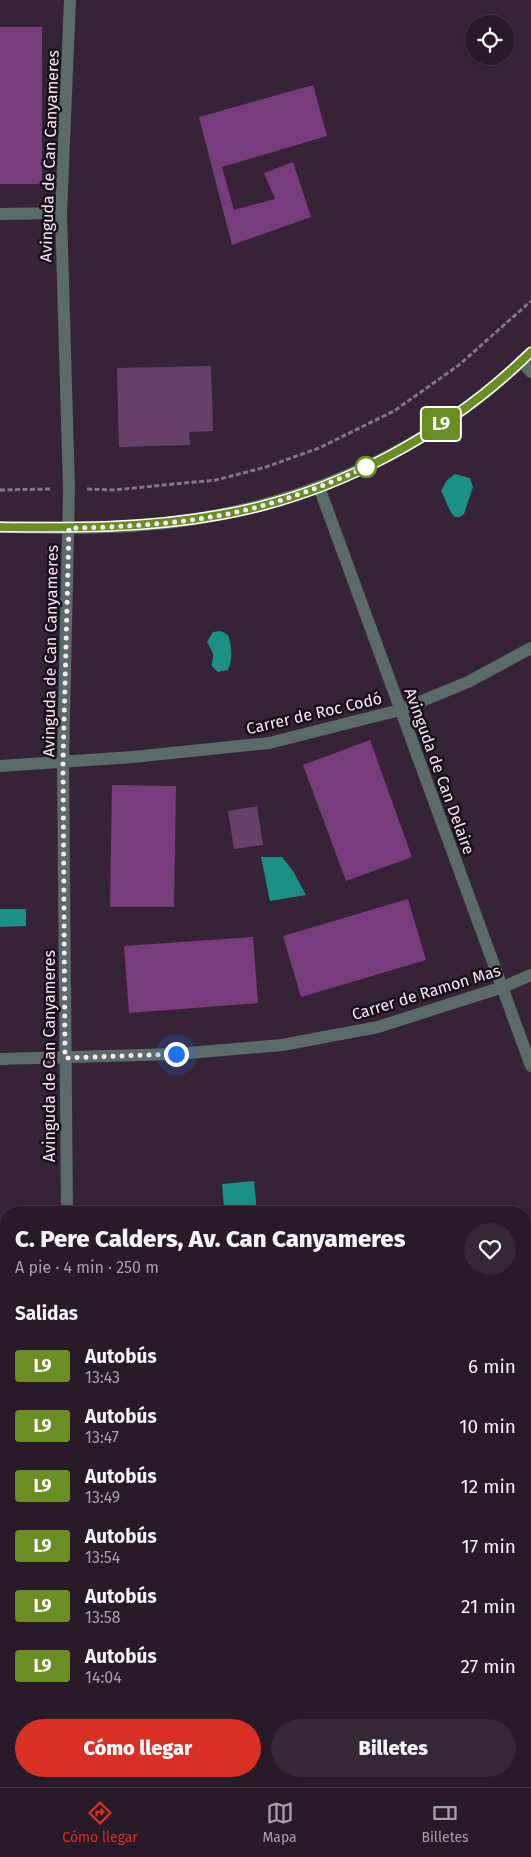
<!DOCTYPE html>
<html lang="es">
<meta charset="utf-8">
<style>
:root{--surface:#291a2a;--page:#352736;--text:#f1f3f6;--muted:#a5a1a8;--line:#453847;--accent:#d93025}
body{margin:0;font-family:"Fira Sans",sans-serif;background:var(--page);color:var(--text);height:100vh;display:flex;flex-direction:column;font-size:19px;white-space:nowrap}
*{box-sizing:border-box;margin:0}
p{font-size:16px;color:var(--muted)}
.icon{flex:none;width:28px;height:28px;fill:none;stroke:currentColor;stroke-width:2;stroke-linecap:round;stroke-linejoin:round}
.map{position:relative;flex:1;overflow:hidden}
.side{position:absolute;left:0px;top:1206px;width:531px;height:581px;display:flex;flex-direction:column;background:var(--surface);border-radius:20px 20px 0 0;box-shadow:0 2px 8px #0003,0 0 0 1px var(--line)}
.side>*{flex:none}
.badge{padding:0 10px;border-radius:4px;font-size:18px;line-height:32px}
.tools{position:absolute;left:465px;top:15px;display:grid;gap:10px}
.tools a{display:grid;place-items:center;width:50px;height:50px;border-radius:50%;background:var(--surface);box-shadow:0 2px 8px #0003,0 0 0 1px var(--line);font-size:25px}
.you{position:absolute;width:25px;height:25px;margin:-12px;border:4px solid #fff;border-radius:50%;background:#1a73e8;box-shadow:0 0 0 8px #1a73e833}
.map>.badge{position:absolute;translate:-50% -50%;box-shadow:0 0 0 2px #fff}
h2{padding:0 15px;font-size:19px;line-height:45px}
.round{display:grid;place-items:center;flex:none;width:52px;height:52px;border-radius:26px;background:var(--page)}
.headline{display:flex;align-items:center;justify-content:space-between;height:85px;padding:0 15px}
h1{font-size:24px;font-weight:800;line-height:38px}
.cta{display:flex;gap:10px;margin-top:auto;padding:10px 15px}
.cta a{flex:1;height:58px;border-radius:30px;background:var(--accent);color:#fff;font-size:20px;font-weight:800;line-height:58px;text-align:center}
.cta a+a{background:var(--page);color:var(--text)}
ul{padding:0;list-style:none}
li{display:flex;align-items:center;gap:15px;height:60px;padding:0 15px}
li div{flex:1}
li b{display:block;font-size:19px}
li em{font-style:normal}
li .badge{min-width:55px;font-weight:700;text-align:center}
.dock{display:flex;justify-content:space-around;align-items:center;height:70px;border-top:1px solid var(--line);background:var(--surface);font-size:14px;color:var(--muted)}
.dock a{display:grid;justify-items:center;gap:2px}
.dock .current{color:var(--accent)}
.map>svg:first-child{display:block}
.green{fill:#674069}
.water{fill:#1b9085}
.building{fill:#783b7c}
.lines{fill:none;stroke-linecap:round;stroke-linejoin:round}
.path{stroke:#857486;stroke-width:3;stroke-dasharray:5 2.5;stroke-linecap:butt}
.pedestrian{stroke:#5a6b68;stroke-width:12}
.minor{stroke:#5a6b68;stroke-width:12}
.tertiary{stroke:#5a6b68;stroke-width:12}
.line-casing{stroke:#fff;stroke-width:11}
.line{stroke:#6b8e23;stroke-width:8}
.walk{stroke:#f6e8f6;stroke-width:5;stroke-dasharray:0 9}
.stop-dot{fill:#fff;stroke:#6b8e23;stroke-width:2.5}
.labels{text-anchor:middle;stroke-width:5;stroke-linejoin:round;paint-order:stroke}
.street-label{font-size:16px;fill:#f6e8f6;stroke:#19101a}
</style>
<div class="map">
<svg width="531" height="1787" viewBox="0 0 531 1787">
<rect width="100%" height="100%" fill="#372338"/>
<path class="green" d="M211,366L213,431L189,432L190,445L119,447L117,368Z
M257,806L263,845L234,849L228,811Z
M0,1644L6,1648V1781H173L179,1787H0Z
M531,1652V1702H525V1654Z"/>
<path class="water" d="M455,474L470,478L473,487L464,514L460,517H455C448,511 446,499 441,491L447,480Z
M221,631L228,635C232,648 233,657 228,670L218,672C207,663 214,665 213,654C212,651 209,645 207,642L213,632Z
M261,857H282L293,871L306,895L270,901Z
M0,909H26V926L0,927Z
M254,1181L257,1212H212V1209L224,1208L222,1184Z"/>
<path class="building" d="M0,27H42V184H0Z
M313,85L327,136L222,167L234,210L275,199L264,173L293,162L311,217L232,245L199,117Z
M370,740L412,857L346,881L303,765Z
M112,785L176,786L174,907H110Z
M408,899L426,960L301,997L283,936Z
M253,937L258,1003L129,1013L124,946Z
M525,1618L531,1635V1642L525,1644Z"/>
<g class="lines">
<path class="path" d="M87,489L113,490L216,480L266,467L319,448L394,411L459,365L531,301
M0,490L51,489
M525,1281L531,1279
M0,1345H6"/>
<path class="pedestrian" d="M0,214L61,213"/>
<path class="minor" d="M521,361L531,372
M319,487L531,1066
M0,766L133,757L269,743L400,710L468,682L531,648
M0,1059L176,1054L282,1045L378,1027L503,987L531,975
M67,1212L63,762L69,489L61,213L70,0"/>
<path class="tertiary" d="M0,527C44,528 89,529 133,526C281,517 425,457 531,352
M525,1313L531,1312
M525,1353L531,1352
M0,1404L6,1403
M0,1446L6,1444
M0,1574L6,1579
M248,1781L260,1787"/>
</g>
<g class="lines">
<g class="line-casing">
<path id="line" d="M0,527C74,528 147,528 219,515C336,495 447,434 531,352"/>
</g>
<use href="#line" class="line"/>
<path class="walk" d="M176,1054L65,1058L63,762L69,528C132,527 197,523 258,507C295,497 331,483 366,467"/>
</g>
<circle class="stop-dot" cx="366" cy="467" r="10"/>
<g class="labels">
<g class="street-label">
<text transform="translate(49 156) rotate(-88)" y="6">Avinguda de Can Canyameres</text>
<text transform="translate(50 651) rotate(-89)" y="6">Avinguda de Can Canyameres</text>
<text transform="translate(314 713) rotate(-13)" y="6">Carrer de Roc Codó</text>
<text transform="translate(440 771) rotate(70)" y="6">Avinguda de Can Delaire</text>
<text transform="translate(426 992) rotate(-17)" y="6">Carrer de Ramon Mas</text>
<text transform="translate(49 1056) rotate(-90)" y="6">Avinguda de Can Canyameres</text>
</g>
</g>
</svg>
<div class="tools">
<a><svg class="icon" aria-label="locate" viewBox="0 0 24 24"><circle cx="12" cy="12" r="6"/><path d="M12 2v4M12 18v4M2 12h4M18 12h4"/></svg></a>
</div>
<div class="you" style="left:176px;top:1054px"></div>
<b class="badge" style="left:441px;top:424px;background:#6b8e23;color:#fff">L9</b>
<section class="side">
<div class="headline"><div><h1>C. Pere Calders, Av. Can Canyameres</h1><p>A pie · 4 min · 250 m</p></div><a class="round"><svg class="icon" aria-label="heart" viewBox="0 0 24 24"><path d="M12 20l-8-8c-3-5 5-10 8-4 3-6 11-1 8 4z"/></svg></a></div>
<h2>Salidas</h2>
<ul>
<li><span class="badge" style="background:#6b8e23;color:#fff">L9</span><div><b>Autobús</b><p>13:43</p></div><em>6 min</em></li>
<li><span class="badge" style="background:#6b8e23;color:#fff">L9</span><div><b>Autobús</b><p>13:47</p></div><em>10 min</em></li>
<li><span class="badge" style="background:#6b8e23;color:#fff">L9</span><div><b>Autobús</b><p>13:49</p></div><em>12 min</em></li>
<li><span class="badge" style="background:#6b8e23;color:#fff">L9</span><div><b>Autobús</b><p>13:54</p></div><em>17 min</em></li>
<li><span class="badge" style="background:#6b8e23;color:#fff">L9</span><div><b>Autobús</b><p>13:58</p></div><em>21 min</em></li>
<li><span class="badge" style="background:#6b8e23;color:#fff">L9</span><div><b>Autobús</b><p>14:04</p></div><em>27 min</em></li>
</ul>
<div class="cta"><a>Cómo llegar</a><a>Billetes</a></div>
</section>
</div>
<nav class="dock">
<a class="current"><svg class="icon" aria-label="directions" viewBox="0 0 24 24"><path d="M12 3l9 9-9 9-9-9zM9 14v-3h6M13 9l2 2-2 2"/></svg>Cómo llegar</a>
<a><svg class="icon" aria-label="map" viewBox="0 0 24 24"><path d="M3 6l6-2 6 2 6-2v14l-6 2-6-2-6 2zM9 4v14M15 6v14"/></svg>Mapa</a>
<a><svg class="icon" aria-label="tickets" viewBox="0 0 24 24"><path d="M3 7h18v10H3zM15 7v10"/></svg>Billetes</a>
</nav>
